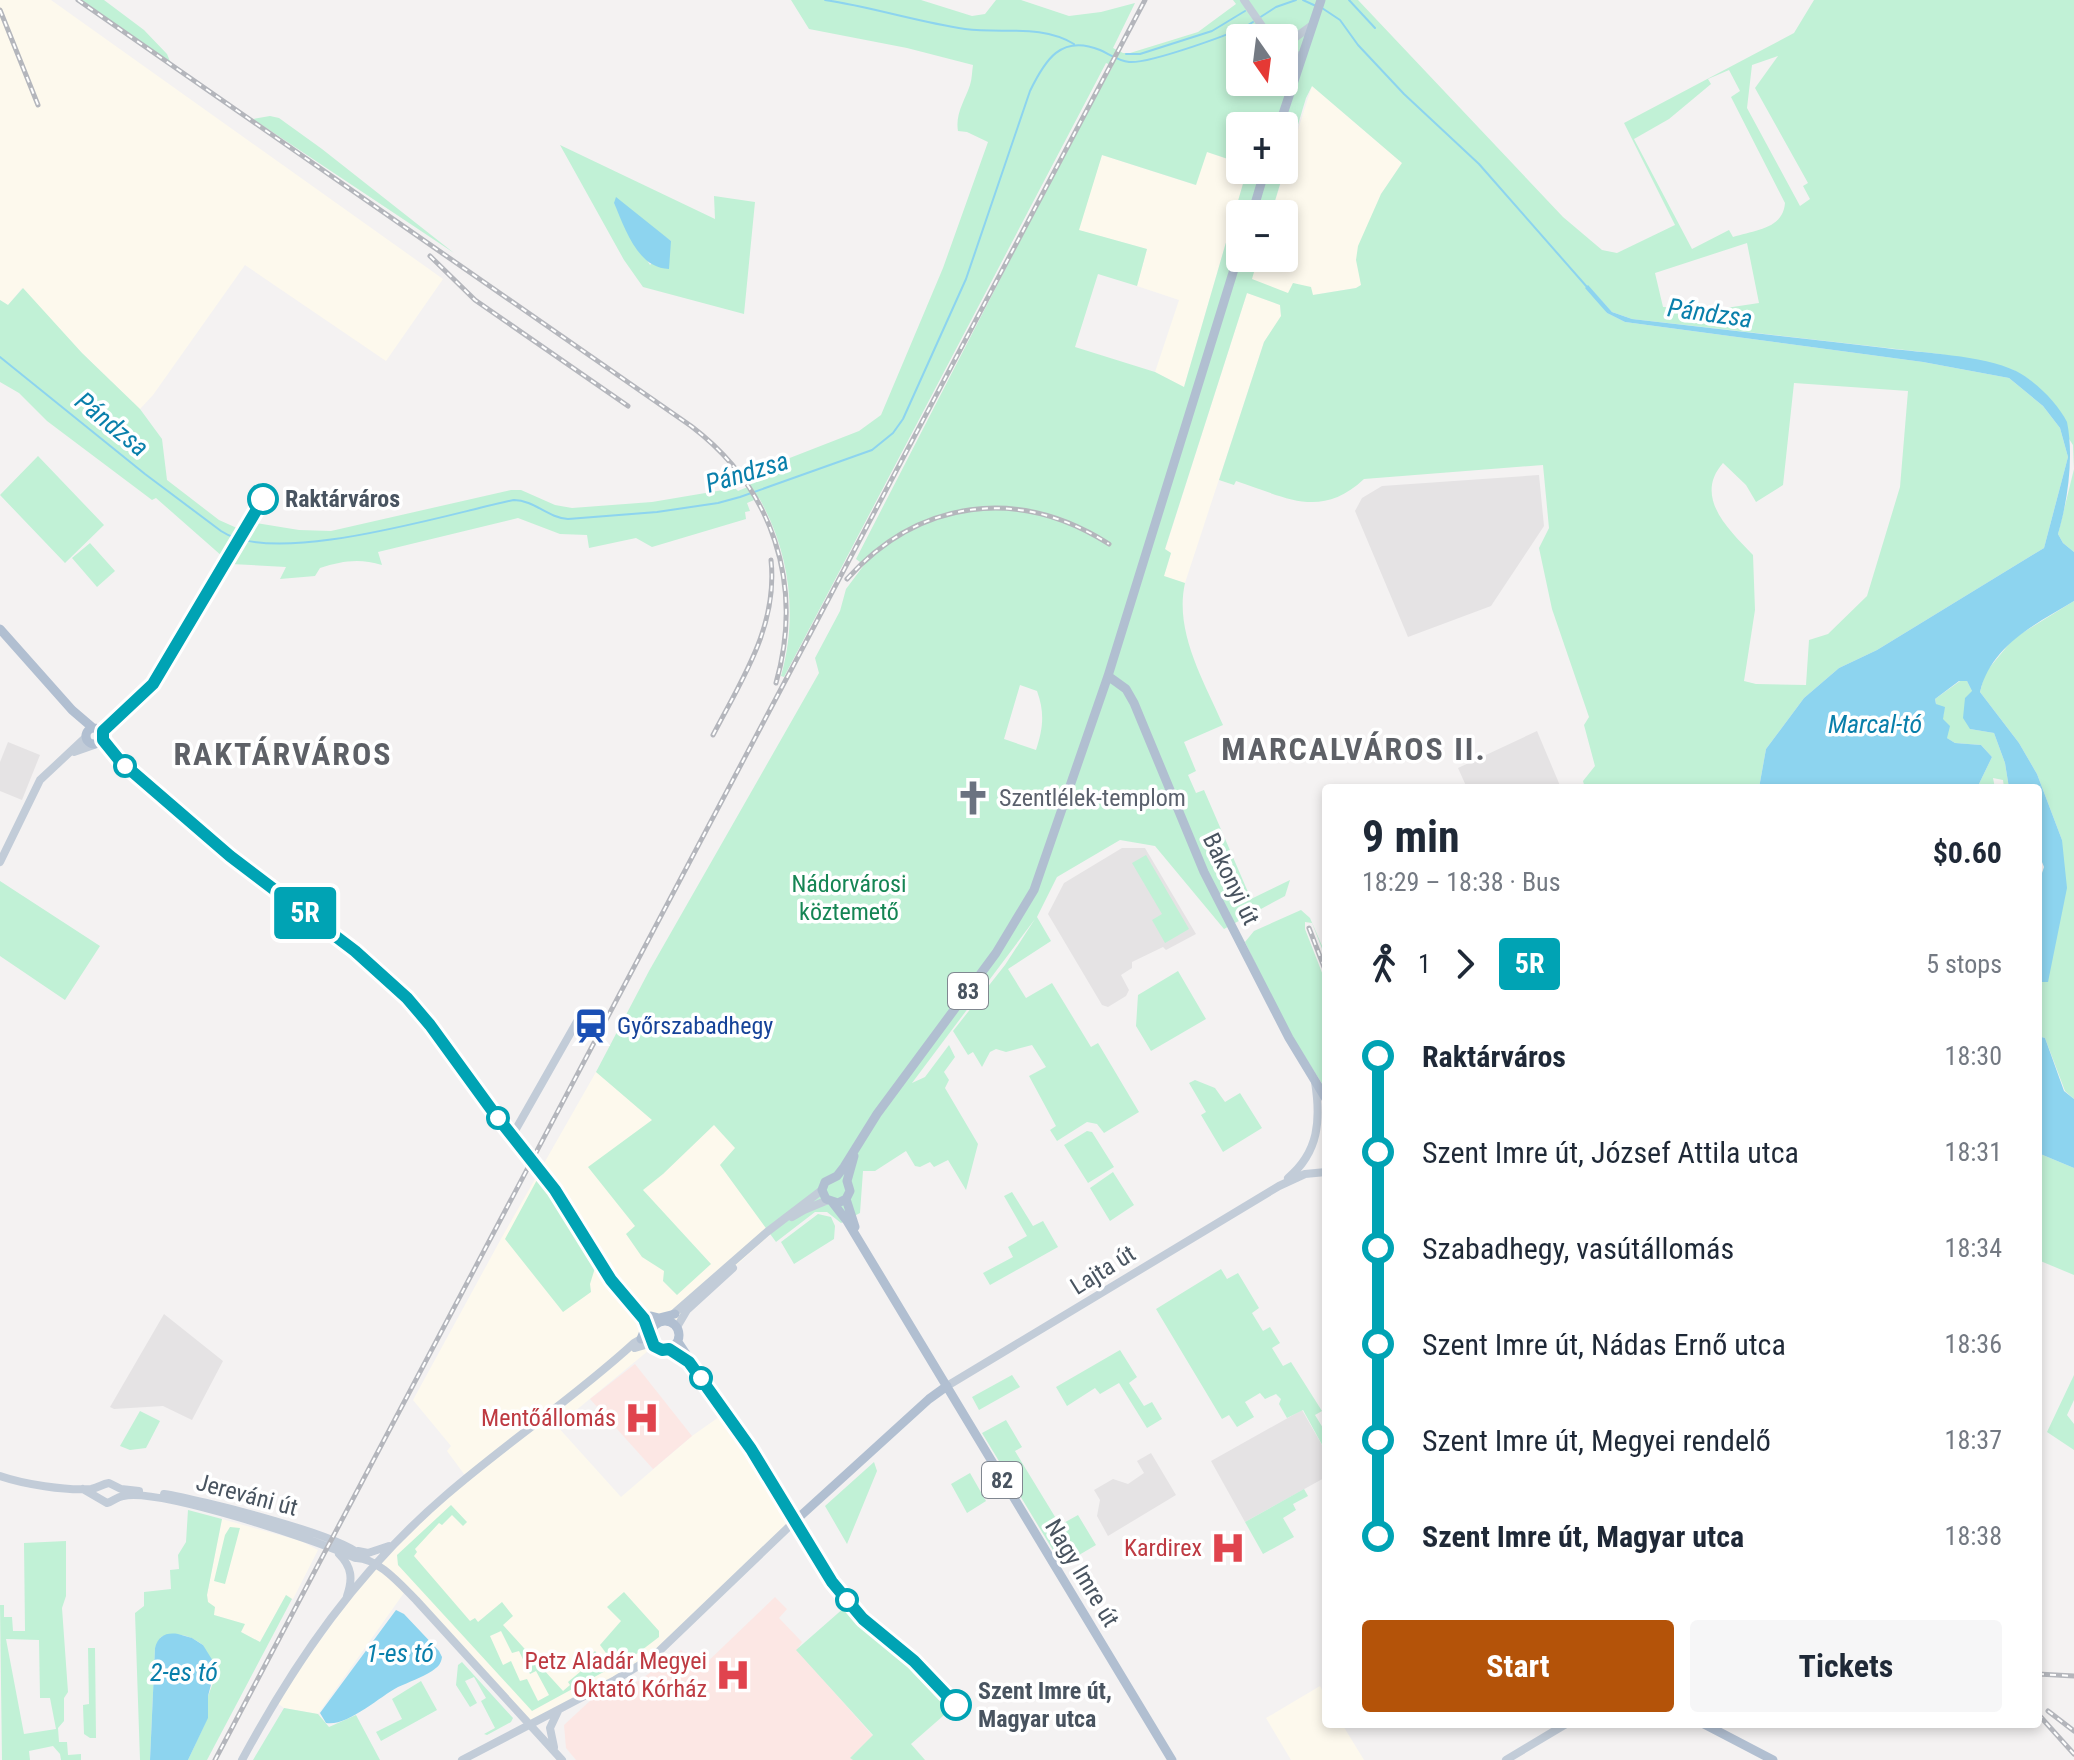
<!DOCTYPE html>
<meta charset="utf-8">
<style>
:root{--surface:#fff;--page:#f6f6f7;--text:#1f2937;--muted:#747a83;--accent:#b45309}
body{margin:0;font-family:"Roboto Condensed",sans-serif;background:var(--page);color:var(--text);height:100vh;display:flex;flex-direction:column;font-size:30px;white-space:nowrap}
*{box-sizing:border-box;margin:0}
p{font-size:26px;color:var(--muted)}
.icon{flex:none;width:44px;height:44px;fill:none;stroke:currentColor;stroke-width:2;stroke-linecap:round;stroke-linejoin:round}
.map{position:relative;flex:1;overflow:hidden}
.details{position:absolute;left:1322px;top:784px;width:720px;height:944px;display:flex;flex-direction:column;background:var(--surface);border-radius:8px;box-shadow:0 4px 12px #0003}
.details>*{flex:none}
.badge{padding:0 16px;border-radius:6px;font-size:28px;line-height:52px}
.needle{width:52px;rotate:166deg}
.fabs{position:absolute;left:1226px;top:24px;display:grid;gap:16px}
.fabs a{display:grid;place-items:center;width:72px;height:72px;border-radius:8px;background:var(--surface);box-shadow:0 4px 12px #0003;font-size:40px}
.map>.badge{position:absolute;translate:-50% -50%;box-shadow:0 0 0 4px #fff}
.legs{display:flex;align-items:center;gap:12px;height:88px;padding:0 40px;font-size:26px}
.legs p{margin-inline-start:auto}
.head{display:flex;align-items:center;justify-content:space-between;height:136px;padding:0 40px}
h1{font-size:44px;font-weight:700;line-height:60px}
.cta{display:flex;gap:16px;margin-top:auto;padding:16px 40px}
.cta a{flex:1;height:92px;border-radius:8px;background:var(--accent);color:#fff;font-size:32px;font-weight:700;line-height:92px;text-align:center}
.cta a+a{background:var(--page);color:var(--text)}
ul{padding:0 40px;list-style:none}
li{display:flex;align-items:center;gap:28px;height:96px;font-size:30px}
li i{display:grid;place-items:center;width:12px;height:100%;margin:0 10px;background:currentColor}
li i::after{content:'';width:20px;height:20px;margin:-10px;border:6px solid;border-radius:50%;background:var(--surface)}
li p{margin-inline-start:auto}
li:first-child i{background:linear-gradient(#0000 50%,currentColor 0)}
li:last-child i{background:linear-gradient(currentColor 50%,#0000 0)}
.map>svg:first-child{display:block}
.commercial{fill:#fdf9ed}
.education{fill:#e5e3e4}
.medical{fill:#fce7e4}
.green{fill:#c1f1d6;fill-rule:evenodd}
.water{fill:#8dd4ef}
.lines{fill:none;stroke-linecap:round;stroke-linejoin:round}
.stream{stroke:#8dd4ef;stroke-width:2}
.secondary{stroke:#c2ccd8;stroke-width:8}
.primary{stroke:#b1bfd1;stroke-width:9}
.rail-casing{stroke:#b4b6bc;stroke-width:5}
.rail{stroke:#fff;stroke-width:2;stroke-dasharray:6;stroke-linecap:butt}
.line-1-casing{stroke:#fff;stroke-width:18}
.line-1{stroke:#00a3b4;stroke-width:12}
.stop-1-dot{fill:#fff;stroke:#00a3b4;stroke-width:4}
.labels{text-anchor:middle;stroke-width:7;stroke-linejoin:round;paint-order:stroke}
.shield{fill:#fff;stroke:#808790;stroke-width:2}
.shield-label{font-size:22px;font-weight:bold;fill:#495460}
.stop-label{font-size:24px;font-weight:bold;fill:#495460;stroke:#fff;text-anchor:start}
.worship-label{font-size:24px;fill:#5b616d;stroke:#fff;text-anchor:start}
.street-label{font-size:24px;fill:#495460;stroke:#fff}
.park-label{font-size:24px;fill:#158554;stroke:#fff}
.transit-label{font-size:24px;fill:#164399;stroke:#fff;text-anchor:start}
.health-label{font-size:24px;fill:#be3a42;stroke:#fff;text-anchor:end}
.water-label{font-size:26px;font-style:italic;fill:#097fab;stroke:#fff}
.district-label{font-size:32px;font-weight:bold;letter-spacing:2px;fill:#5e6167;stroke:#fff}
</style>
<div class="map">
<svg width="2074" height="1760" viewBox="0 0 2074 1760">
<rect width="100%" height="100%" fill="#f4f2f2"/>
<path class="commercial" d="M0,0H51L443,279L386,361L245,265L153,395L140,409L82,353L22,288L8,305L0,300Z
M1312,86L1402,163L1381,194L1360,278L1361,285L1356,288L1312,295L1288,294L1251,279L1258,258H1284V214H1271Z
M1207,152L1240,163V170H1247L1184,387L1155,372L1179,300L1137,286L1147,249L1078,230L1102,155L1195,185Z
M1247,293L1280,305L1281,317L1264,342L1185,583L1164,576L1171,553L1165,550Z
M596,1072L653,1120L714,1124L736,1148L721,1166L771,1234L719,1281L677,1327L667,1321L655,1324L650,1334L654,1346L557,1426L621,1497L692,1436L726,1412L796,1520L653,1657L530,1724L406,1590L318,1714L284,1708L276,1702L365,1578L467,1478L447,1451L451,1446L413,1400L502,1237Z
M222,1519L301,1541L318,1550L293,1599L286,1595L260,1642L241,1632L244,1624L214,1615L208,1602L207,1595Z
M1320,1686L1326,1697V1724H1342L1364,1760H1291L1266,1718Z"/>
<path class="education" d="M1539,475L1544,526L1491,606L1408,637L1355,511L1362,498L1382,486Z
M1537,731L1561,788H1467L1458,768Z
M8,742L40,755L22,800L0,791V762Z
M1122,848H1145L1196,934L1166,950L1163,947L1132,962V968L1121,975L1129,990L1126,996L1108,1007L1102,1005L1048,914L1064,883Z
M164,1314L223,1361L192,1420L163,1406L114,1409L110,1407Z
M1302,1410L1326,1452V1477L1245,1522L1211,1461Z
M1151,1453L1176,1495L1108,1536L1097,1516L1100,1500L1094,1490L1113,1479L1128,1484L1144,1473L1137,1461Z"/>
<path class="medical" d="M635,1364L692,1436L653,1469L590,1399Z
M775,1597L787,1609L779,1618L802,1642L797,1650L873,1736L851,1757L853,1760H576L566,1748L564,1725L592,1699L612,1694L640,1680L681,1650L701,1668Z"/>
<path class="green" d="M81,0H104L144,30L167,54L171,64Z
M791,0H921L972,16L985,14L996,0H1021L1069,16L1101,12L1135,3L1113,48L1123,53H1130L1198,32L1236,4L1233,0H1358L1563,217L1602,250L1617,253L1675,225L1624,123L1794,33L1814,0H2074V552L2063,543L2058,534L2074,469L2073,445L2030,380L2013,370L1940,354L1632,319L1612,312L1588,286L1607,313L1625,322L1923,362L2009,378L2043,406L2060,428L2068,457L2044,548L1877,650L1839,668L1804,698L1766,749L1759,788H1585L1583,781L1595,766L1584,725L1589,717L1552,609L1539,548L1549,528L1543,465L1364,479C1320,520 1286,497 1236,481L1234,485L1219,480L1264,342L1281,316L1280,305L1247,293L1165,549L1171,553L1164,576L1185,583C1174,632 1204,681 1223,725L1184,742L1196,771L1188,775L1196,793L1204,790L1251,899L1290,880L1285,896L1224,929L1155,846L1120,840L1057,877L1037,917L1051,941L1008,969L1026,998L1052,983L1091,1047L1098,1043L1139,1112L1104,1133L1097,1124L1087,1122L1057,1141L1050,1130L1056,1126L1029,1076L1046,1067L1032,1045L1006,1052L996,1049L990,1052L982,1067L973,1052L968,1055L953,1031L1005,965L1035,919L912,1083L925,1077L949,1045L955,1057L944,1072L949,1080L945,1088L978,1144L966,1190L948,1160L934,1167L930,1162L920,1167L915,1166L906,1151L875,1171H863L860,1213L841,1223L827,1212H815L776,1242L720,1165L735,1148L714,1125L663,1174L643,1190L711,1264L677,1295L663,1281L664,1271L642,1257L626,1234L635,1226L588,1167L652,1120L596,1072L649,971L819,673L815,658L840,611L846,589L864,565L856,559L1074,136L1113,66L1106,63L784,677L781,676C798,617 790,552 759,498L747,503L750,511L745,512L746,519L652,547L636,538L589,548L587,535L560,534L518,518L378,552L382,565C359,558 342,561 320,568L315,576L280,579L286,567L231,564L156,498L152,500L47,421L19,393L0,382V300L8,305L23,288L82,353L140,409L162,439L167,480L219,520L248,533L256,523L299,530L331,531L511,490H521L555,505L572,508L652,502L735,488L738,491L750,486V480L764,468L859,431L881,415L943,268L988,142L967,132L958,131C955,114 965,100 970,85C972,79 972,71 973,65L907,48L809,29ZM1240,38H1284V82H1240ZM1778,56L1755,88L1808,183L1803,186L1810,199L1800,206L1747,108L1752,65ZM1729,70L1740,91L1731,97L1785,203C1783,229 1755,230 1733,237L1729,230L1692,249L1634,139L1669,119L1711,84L1708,79ZM1312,86L1402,163L1381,194L1358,246L1356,260L1361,285L1356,288L1313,295L1311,287L1293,283L1288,293L1252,279L1258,258H1240V214H1271L1306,98ZM1240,126H1284V170H1247L1184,387L1155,372L1075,347L1098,274L1137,286L1147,249L1079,230L1102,155L1196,185L1207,152L1240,163ZM1747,243L1759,303L1719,309L1663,307L1655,273ZM1794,383L1908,391L1900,487L1867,596L1828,634L1809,640L1806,685L1756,684L1744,681L1755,610L1753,555C1729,530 1693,497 1723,463L1746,485L1756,502L1783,485ZM1020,685L1037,691C1045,713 1043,729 1036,750L1004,739Z
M270,116L279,118L322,149L454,253L253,119Z
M560,145L715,219L714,196L755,202L744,314L643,287L624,260ZM614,203L671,241L650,265Z
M38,456L104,525L65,563L0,495Z
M90,543L115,571L97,587L72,558Z
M2074,601V1099L2065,1091L2045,1038L2038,1036L2042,1000L2038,998V982L2042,983L2062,840L2037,774L2019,743L1980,692L1985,673L2014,638Z
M1960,681H1967L1972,691L1970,729L1994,733L2005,763L2009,788H2004L2003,780L1993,778L1995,788H1977L1992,757L1981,745L1955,743L1947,738L1942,719L1944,713L1936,704L1935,699Z
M1146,855L1189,929L1165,943L1152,920L1162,914L1132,863Z
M0,881L100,946L65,1000L0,956Z
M1301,910L1310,918L1326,955V959L1312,923L1305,922V929L1326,983V1090L1285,1025L1245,942L1254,931Z
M1178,971L1206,1019L1151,1051L1136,1026L1138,995Z
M1195,1080L1215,1088L1225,1102L1240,1093L1262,1128L1223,1152L1201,1115L1206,1112L1189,1083Z
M1087,1131L1092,1132L1114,1167L1088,1183L1064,1145Z
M2038,1153L2074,1168V1275L2038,1260Z
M1113,1172L1134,1205L1110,1221L1090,1188Z
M538,1178L595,1268L590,1284L591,1292L563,1312L505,1239Z
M1012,1192L1033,1226L1043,1221L1058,1247L990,1285L983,1273L1013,1257L1008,1247L1027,1236L1004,1196Z
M818,1214L831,1217L835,1226L834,1239L794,1264L781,1242Z
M1221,1269L1227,1279L1238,1273L1259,1308L1252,1313L1263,1331L1270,1327L1280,1343L1272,1348L1283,1366L1291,1362L1322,1411L1315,1415L1326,1433V1452L1303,1410L1287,1418L1279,1404L1281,1399L1276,1394L1265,1399L1260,1393L1245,1402L1254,1417L1237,1427L1229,1415L1222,1419L1156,1309Z
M1120,1350L1137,1377L1129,1383L1144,1406L1152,1402L1162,1419L1147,1428L1119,1383L1100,1394L1095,1388L1067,1406L1056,1387Z
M1012,1375L1020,1387L979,1410L972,1397Z
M2074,1375V1400L2067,1415L2074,1424V1450L2047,1432Z
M140,1411L160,1421L146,1448L130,1450L120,1446Z
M1006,1420L1022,1447L1015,1451L1060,1525L1078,1515L1096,1545L1062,1565L982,1433Z
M874,1462L877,1471L847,1544L825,1506Z
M970,1473L986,1501L967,1513L951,1484Z
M1304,1489L1308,1496L1293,1504L1296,1510L1283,1518L1294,1537L1263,1554L1245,1522Z
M451,1505L467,1522L463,1526L452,1515L442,1525L439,1523L415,1549L417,1552L414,1556L470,1621L475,1618L478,1622L502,1602L513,1616L503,1625L563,1691L570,1685L568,1682L587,1666L584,1661L595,1651L609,1669L532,1711L398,1565L397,1555ZM501,1631L512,1653L519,1651L530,1674L536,1671L549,1695L538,1701L527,1679L520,1681L511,1661L503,1665L490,1636Z
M188,1510L222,1519L207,1595L208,1602L215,1607L214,1615L245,1624L241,1632L260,1642L286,1595L292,1599L207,1760H188L208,1717V1696L213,1683L203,1645C189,1635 178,1632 161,1637L155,1648L150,1760H140L135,1613L144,1606V1592L171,1589L170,1570L179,1569L178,1555L186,1542Z
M230,1527L240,1528L225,1584L214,1581L225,1535Z
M66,1541V1596L62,1608L68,1692L64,1698V1721L58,1728L59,1742H67L68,1755L81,1754V1760H61L60,1754L53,1746L29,1751L30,1760H2L0,1605H4V1617H12L13,1631H25L24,1543ZM6,1639L39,1640L40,1698H50L56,1729L24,1734Z
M624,1592L659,1631V1637L638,1653L615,1665L600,1645L621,1621L607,1607Z
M845,1607L910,1666L951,1709L911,1744L925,1760H853L850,1758L873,1735L796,1650Z
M88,1648H95L96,1738H90L84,1734L83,1705L89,1704Z
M462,1662L513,1718L511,1722L487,1735L484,1734L495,1728L481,1701L486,1698L474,1677L465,1681L477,1703L470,1707L456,1685L458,1665Z
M421,1681L437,1710L381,1741L376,1732L402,1719L392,1699Z
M284,1708L318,1714L329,1727L356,1715L380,1760H253Z"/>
<path class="water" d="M616,197L671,241L669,269C637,268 625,228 614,203Z
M1588,285L1612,312L1632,319C1716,329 1800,338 1885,348C1922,353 1982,355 2016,371C2035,381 2057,402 2067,422C2074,456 2068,500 2058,534L2063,543L2074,552V601C2036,624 1991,645 1980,692L2019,743L2037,774L2062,840L2067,888L2048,982H2038V885L2044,867L2038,852V788H2009L2005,763L1994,733L1970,729L1963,718L1965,698L1972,691L1967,681H1959L1935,699L1936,704L1945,707L1943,719L1950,726L1947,738L1955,743L1981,745L1992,757L1977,788H1759L1766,749L1804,698L1839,668L1877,650L2044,548L2068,457L2060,428L2043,406L2009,378L1923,362L1625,322L1607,313L1585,288Z
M2038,1036L2045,1038L2064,1091L2074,1099V1168L2038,1153Z
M396,1610L404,1614L439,1651L442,1657C441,1664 438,1667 432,1671C421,1678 409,1682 398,1687C379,1697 347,1727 326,1723L320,1713Z
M178,1634L192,1638L203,1645L216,1666L208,1696V1718L188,1760H150L155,1648C158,1636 166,1632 178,1634Z"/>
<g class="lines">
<path class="stream" d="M825,0C872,7 918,22 965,29C1003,34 1040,24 1074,44
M1303,0L1316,6
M1349,0L1375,28
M1322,8L1340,20L1358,45L1404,94L1479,164L1587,287
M1259,18L1276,7L1296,0
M1126,54H1140L1212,31L1245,11
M0,357L145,474L221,531C276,568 450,513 514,500C534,500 548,518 568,519L657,512L718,503L740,497L872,450L893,433L903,419L966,279L1030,91C1045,60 1061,34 1100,50C1109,54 1119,61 1129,62C1148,64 1237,33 1253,22"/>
<path class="secondary" d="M1244,0L1262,26L1274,38
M1284,39L1296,37L1311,26
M1284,46L1301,58
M74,752L94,745
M0,862L40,780L86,737
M512,1136L583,1011
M1288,1178C1319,1152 1321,1120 1315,1082
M792,1217L804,1210L828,1200
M672,1315L767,1232L822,1190
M677,1327L687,1310L733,1268
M635,1348L652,1343
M947,1386L1279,1186L1305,1174L1326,1172
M0,1476C23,1484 66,1491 91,1489C98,1488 102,1484 109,1483L121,1489L139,1491
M83,1489L107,1503C113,1502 116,1497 123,1496C160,1488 317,1540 355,1558C377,1557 401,1585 416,1600L562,1760
M164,1494C196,1499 348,1536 362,1557
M358,1551L368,1553L389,1546
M339,1554C352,1567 353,1579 347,1596
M554,1747L550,1728L558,1711
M242,1760C297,1658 357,1572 445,1496C506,1443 574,1398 634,1343L646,1336
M462,1760L615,1680L653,1657L796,1520
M1506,1760L1566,1724"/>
<path class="primary" d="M1279,126L1321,0
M1252,214L1265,170
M0,629L72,710L93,728
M1108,676L1126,689L1134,703L1204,872L1289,1038L1326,1099
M86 736a8 8 0 1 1 16 0a8 8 0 1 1-16 0Z
M102,739L120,761L230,856L355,951L407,998L555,1190L611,1280L632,1302L651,1331
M846,1199L838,1203L826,1199L822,1190L825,1182L837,1176L844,1167L877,1114L996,953L1034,890L1108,676L1240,250
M846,1199L850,1191L847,1181L854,1156
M846,1199L855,1227
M833,1203L847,1221L1172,1760
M651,1316L659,1318L675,1314
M651 1335a14 14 0 1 1 28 0a14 14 0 1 1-28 0Z
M641,1339L647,1324
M678,1342L796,1520L929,1399L947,1386
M1704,1724L1773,1760"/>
<g class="rail-casing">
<path id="rail" d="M78,0L691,426C773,488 804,584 776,683
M0,10L38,105
M430,256L475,300L628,406
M847,579C919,499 1018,486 1109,544
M713,735C742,679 778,626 771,560
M1309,928L1326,972
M2038,1674L2074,1676
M2048,1711L2074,1731
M2038,1714L2074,1754
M215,1760L1145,0"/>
</g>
<use href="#rail" class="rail"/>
</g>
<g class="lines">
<g class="line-1-casing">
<path id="line-1" d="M263,499L153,684L103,731V740L120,761L230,856L355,951L407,998L430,1025L494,1113L555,1190L611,1280L644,1319L654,1346L662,1350L669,1349L689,1362L751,1449L832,1582L863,1619L914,1661L956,1705"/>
</g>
<use href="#line-1" class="line-1"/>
</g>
<defs>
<g id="church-bare" transform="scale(2.76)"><path d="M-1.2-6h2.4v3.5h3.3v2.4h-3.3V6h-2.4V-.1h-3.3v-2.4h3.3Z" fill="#6b7280" stroke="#fff" stroke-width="2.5" paint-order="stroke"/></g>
<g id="station-bare" transform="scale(2.76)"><path d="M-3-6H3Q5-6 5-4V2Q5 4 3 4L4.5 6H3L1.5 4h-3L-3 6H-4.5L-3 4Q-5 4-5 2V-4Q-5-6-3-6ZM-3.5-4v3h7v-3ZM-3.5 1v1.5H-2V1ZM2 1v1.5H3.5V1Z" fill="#1a4fb4" stroke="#fff" stroke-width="2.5" paint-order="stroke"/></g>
<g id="hospital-bare" transform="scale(2.76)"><path d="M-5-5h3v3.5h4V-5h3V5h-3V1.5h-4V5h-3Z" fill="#e0444e" stroke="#fff" stroke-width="2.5" paint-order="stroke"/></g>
</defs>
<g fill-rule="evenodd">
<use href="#church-bare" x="973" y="798"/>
<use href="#station-bare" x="591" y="1026"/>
<use href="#hospital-bare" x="642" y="1418"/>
<use href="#hospital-bare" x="1228" y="1548"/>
<use href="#hospital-bare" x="733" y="1675"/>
</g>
<g class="stop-1-dot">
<circle cx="263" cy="499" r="14"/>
<circle cx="125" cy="766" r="10"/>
<circle cx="498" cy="1118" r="10"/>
<circle cx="701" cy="1378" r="10"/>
<circle cx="847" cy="1600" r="10"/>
<circle cx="956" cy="1705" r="14"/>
</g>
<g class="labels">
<g class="shield">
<rect x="948" y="973" width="40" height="36" rx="6"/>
<rect x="982" y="1462" width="40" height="36" rx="6"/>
</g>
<g class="shield-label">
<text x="968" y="999">83</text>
<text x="1002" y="1488">82</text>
</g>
<g class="stop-label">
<text x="285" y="507">Raktárváros</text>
<text x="978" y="1699">Szent Imre út,<tspan x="978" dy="28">Magyar utca</tspan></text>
</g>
<g class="worship-label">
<text x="999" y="806">Szentlélek-templom</text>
</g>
<g class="street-label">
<text transform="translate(1231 879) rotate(64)" y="8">Bakonyi út</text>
<text transform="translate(1103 1270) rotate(-32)" y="8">Lajta út</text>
<text transform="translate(247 1495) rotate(15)" y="8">Jereváni út</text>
<text transform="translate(1082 1573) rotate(59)" y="8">Nagy Imre út</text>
</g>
<g class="park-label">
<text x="849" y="892">Nádorvárosi<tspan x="849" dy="28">köztemető</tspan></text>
</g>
<g class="transit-label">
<text x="617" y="1034">Győrszabadhegy</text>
</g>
<g class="health-label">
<text x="616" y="1426">Mentőállomás</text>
<text x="1202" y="1556">Kardirex</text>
<text x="707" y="1669">Petz Aladár Megyei<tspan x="707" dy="28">Oktató Kórház</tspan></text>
</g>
<g class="water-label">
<text transform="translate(1710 313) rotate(8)" y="9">Pándzsa</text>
<text transform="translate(112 424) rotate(39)" y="9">Pándzsa</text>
<text transform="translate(747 472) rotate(-17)" y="9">Pándzsa</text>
<text x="1875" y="733">Marcal-tó</text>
<text x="400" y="1662">1-es tó</text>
<text x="184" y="1681">2-es tó</text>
</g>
<g class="district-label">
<text x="1354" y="760">MARCALVÁROS II.</text>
<text x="283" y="765">RAKTÁRVÁROS</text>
</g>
</g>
</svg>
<div class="fabs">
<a><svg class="needle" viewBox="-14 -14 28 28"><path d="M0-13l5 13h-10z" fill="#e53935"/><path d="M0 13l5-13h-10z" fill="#747a83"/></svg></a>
<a>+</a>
<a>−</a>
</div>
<b class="badge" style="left:305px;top:913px;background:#00a3b4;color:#fff">5R</b>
<section class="details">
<div class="head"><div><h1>9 min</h1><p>18:29 – 18:38 · Bus</p></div><b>$0.60</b></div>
<div class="legs"><svg class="icon" aria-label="walk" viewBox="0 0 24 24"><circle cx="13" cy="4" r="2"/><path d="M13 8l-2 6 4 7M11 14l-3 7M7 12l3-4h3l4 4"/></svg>1<svg class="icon" aria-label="forward" viewBox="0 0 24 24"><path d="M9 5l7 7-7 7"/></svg><b class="badge" style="background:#00a3b4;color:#fff">5R</b><p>5 stops</p></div>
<ul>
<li><i style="color:#00a3b4"></i><b>Raktárváros</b><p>18:30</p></li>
<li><i style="color:#00a3b4"></i><span>Szent Imre út, József Attila utca</span><p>18:31</p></li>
<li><i style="color:#00a3b4"></i><span>Szabadhegy, vasútállomás</span><p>18:34</p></li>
<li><i style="color:#00a3b4"></i><span>Szent Imre út, Nádas Ernő utca</span><p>18:36</p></li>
<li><i style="color:#00a3b4"></i><span>Szent Imre út, Megyei rendelő</span><p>18:37</p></li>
<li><i style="color:#00a3b4"></i><b>Szent Imre út, Magyar utca</b><p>18:38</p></li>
</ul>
<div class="cta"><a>Start</a><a>Tickets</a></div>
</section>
</div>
